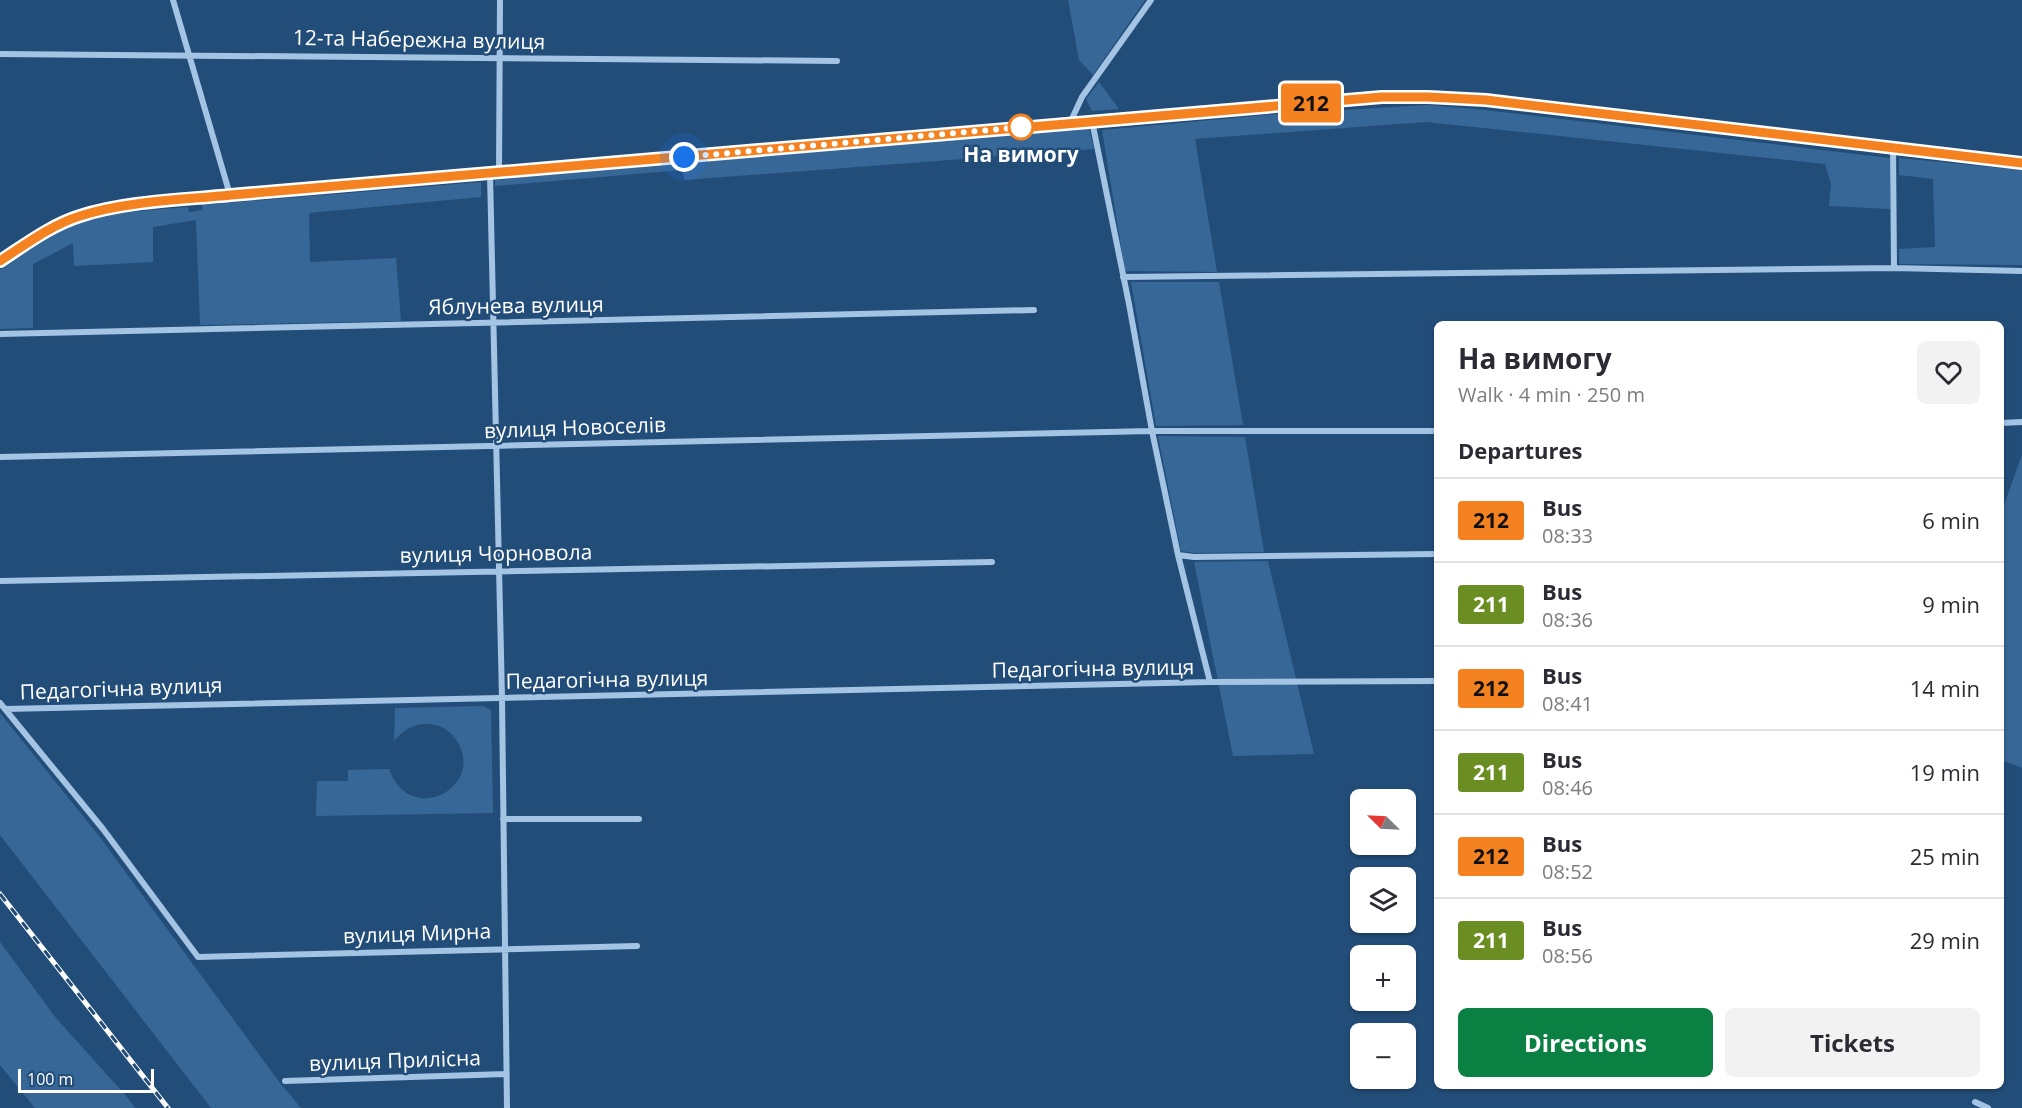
<!DOCTYPE html>
<meta charset="utf-8">
<style>
:root{--surface:#fff;--page:#f2f2f3;--text:#2b2b33;--muted:#7c7c81;--line:#e1e1e2;--accent:#0b8043}
body{margin:0;font-family:"Open Sans",sans-serif;background:var(--page);color:var(--text);height:100vh;display:flex;flex-direction:column;font-size:22px;white-space:nowrap}
*{box-sizing:border-box;margin:0}
p{font-size:20px;color:var(--muted)}
.icon{flex:none;width:33px;height:33px;fill:none;stroke:currentColor;stroke-width:2;stroke-linecap:round;stroke-linejoin:round}
.map{position:relative;flex:1;overflow:hidden}
.details{position:absolute;left:1434px;top:321px;width:570px;height:768px;display:flex;flex-direction:column;background:var(--surface);border-radius:9px;box-shadow:0 2px 4px #0004}
.details>*{flex:none}
.badge{padding:0 12px;border-radius:4px;font-size:21px;line-height:39px}
.needle{width:39px;rotate:294deg}
.fabs{position:absolute;left:1350px;top:789px;display:grid;gap:12px}
.fabs a{display:grid;place-items:center;width:66px;height:66px;border-radius:9px;background:var(--surface);box-shadow:0 2px 4px #0004;font-size:30px}
.scale{position:absolute;left:18px;bottom:15px;width:136px;box-sizing:border-box;padding-left:6px;border:3px solid #fff;border-top:0;font-size:16px;line-height:21px;white-space:nowrap;color:#fff;-webkit-text-stroke:4px #234d79;paint-order:stroke}
.you{position:absolute;width:30px;height:30px;margin:-15px;border:4px solid #fff;border-radius:50%;background:#1a73e8;box-shadow:0 0 0 9px #1a73e833}
.map>.badge{position:absolute;translate:-50% -50%;box-shadow:0 0 0 3px #fff}
h2{padding:0 24px;font-size:22px;line-height:54px}
.round{display:grid;place-items:center;flex:none;width:63px;height:63px;border-radius:9px;background:var(--page)}
.headline{display:flex;align-items:center;justify-content:space-between;height:102px;padding:0 24px}
h1{font-size:28px;font-weight:700;line-height:45px}
.button{display:flex;gap:12px;margin-top:auto;padding:12px 24px}
.button a{flex:1;height:69px;border-radius:9px;background:var(--accent);color:#fff;font-size:24px;font-weight:700;line-height:69px;text-align:center}
.button a+a{background:var(--page);color:var(--text)}
ul{padding:0;list-style:none}
li{display:flex;align-items:center;gap:18px;height:84px;padding:0 24px;border-top:2px solid var(--line)}
li div{flex:1}
li b{display:block;font-size:22px}
li em{font-style:normal}
li .badge{min-width:66px;font-weight:700;text-align:center}
.map>svg:first-child{display:block}
.green{fill:#366797}
.lines{fill:none;stroke-linecap:round;stroke-linejoin:round}
.street{stroke:#a4c4e4;stroke-width:6}
.secondary{stroke:#cee0f4;stroke-width:12}
.rail-casing{stroke:#fff;stroke-width:5}
.rail{stroke:#234d79;stroke-width:3;stroke-dasharray:9;stroke-linecap:butt}
.line-casing{stroke:#fff;stroke-width:14}
.line{stroke:#f58220;stroke-width:9}
.walk{stroke:#fff;stroke-width:6;stroke-dasharray:0 10.8}
.stop-dot{fill:#fff;stroke:#f58220;stroke-width:3}
.labels{text-anchor:middle;stroke-width:5;stroke-linejoin:round;paint-order:stroke}
.street-label{font-size:21px;fill:#fff;stroke:#234d79}
.stop-label{font-size:21px;font-weight:bold;fill:#fff;stroke:#234d79}
</style>
<div class="map">
<svg width="2022" height="1108" viewBox="0 0 2022 1108">
<rect width="100%" height="100%" fill="#234d79"/>
<path class="green" d="M1068,0H1145L1093,75L1079,60Z
M1099,82L1119,109L1092,111L1086,99Z
M1427,105L1485,110L1890,158V209L1829,206L1831,184L1825,164L1426,122L1195,139L1217,272L1125,271L1102,130L1278,114Z
M1089,128L1094,149L685,180L682,170L495,186V180L1016,134L1017,139L1028,138V133Z
M1899,158L2022,170V265L1899,264V249L1935,247L1933,179L1899,175Z
M481,182V197L309,213L310,262L396,258L401,321L200,325L196,220L153,227V262L74,266L73,243L33,264V328L0,329V270C26,253 52,232 81,222C115,211 153,210 188,207L189,212L202,210V205Z
M1131,282H1219L1243,425L1156,426Z
M1158,436L1245,437L1264,552L1195,553L1181,551Z
M2022,455V768L2001,760V513Z
M1268,561L1314,754L1233,756L1194,562Z
M483,706L491,710L493,813L316,816L317,781H348V770L389,769C410,828 486,787 457,741C452,733 444,727 435,725C418,721 405,728 394,741L395,708Z
M0,713L99,836L280,1083L301,1108H211L0,835Z
M0,942L56,1018L127,1097L135,1108H35L0,1065Z"/>
<g class="lines">
<path class="street" d="M173,0L230,195
M0,54L837,61
M1092,121L1129,304L1152,431L1178,555L1210,682
M1070,123L1082,97L1151,0
M499,173L500,0
M490,174L502,698L507,1108
M1894,268L2022,271
M1123,277L1894,268L1893,148
M0,334L1034,310
M2001,423L2022,422
M0,457L1152,431H1437
M1178,555L1194,557L1437,554
M0,581L992,562
M0,703L103,829L198,957L637,946
M5,709L1210,682L1437,681
M503,819H639
M285,1081L506,1074
M1975,1102L1988,1108"/>
<path class="secondary" d="M0,262C25,245 51,225 80,216C126,201 182,200 231,195L1382,97H1428L1486,100L2022,163"/>
<g class="rail-casing">
<path id="rail" d="M0,894L168,1108"/>
</g>
<use href="#rail" class="rail"/>
</g>
<g class="lines">
<g class="line-casing">
<path id="line" d="M0,261C25,245 51,225 80,216C126,201 182,200 231,195L1382,97H1428L1486,100L2022,163"/>
</g>
<use href="#line" class="line"/>
<path class="walk" d="M684,157L1024,127H1021"/>
</g>
<circle class="stop-dot" cx="1021" cy="127" r="12"/>
<g class="labels">
<g class="street-label">
<text transform="translate(419 40) rotate(1)" y="7">12-та Набережна вулиця</text>
<text transform="translate(516 306) rotate(-1)" y="7">Яблунева вулиця</text>
<text transform="translate(575 428) rotate(-2)" y="7">вулиця Новоселів</text>
<text transform="translate(496 554) rotate(-1)" y="7">вулиця Чорновола</text>
<text transform="translate(1093 669) rotate(-1)" y="7">Педагогічна вулиця</text>
<text transform="translate(607 680) rotate(-1)" y="7">Педагогічна вулиця</text>
<text transform="translate(121 689) rotate(-2)" y="7">Педагогічна вулиця</text>
<text transform="translate(417 934) rotate(-2)" y="7">вулиця Мирна</text>
<text transform="translate(395 1061) rotate(-2)" y="7">вулиця Прилісна</text>
</g>
<g class="stop-label">
<text x="1021" y="162">На вимогу</text>
</g>
</g>
</svg>
<div class="fabs">
<a><svg class="needle" viewBox="-14 -14 28 28"><path d="M0-13l5 13h-10z" fill="#e53935"/><path d="M0 13l5-13h-10z" fill="#7c7c81"/></svg></a>
<a><svg class="icon" aria-label="layers" viewBox="0 0 24 24"><path d="M12 4l9 5-9 5-9-5zM3 14l9 5 9-5"/></svg></a>
<a>+</a>
<a>−</a>
</div>
<div class="scale">100 m</div>
<div class="you" style="left:684px;top:157px"></div>
<b class="badge" style="left:1311px;top:103px;background:#f58220;color:#111">212</b>
<section class="details">
<div class="headline"><div><h1>На вимогу</h1><p>Walk · 4 min · 250 m</p></div><a class="round"><svg class="icon" aria-label="heart" viewBox="0 0 24 24"><path d="M12 20l-8-8c-3-5 5-10 8-4 3-6 11-1 8 4z"/></svg></a></div>
<h2>Departures</h2>
<ul>
<li><span class="badge" style="background:#f58220;color:#111">212</span><div><b>Bus</b><p>08:33</p></div><em>6 min</em></li>
<li><span class="badge" style="background:#6b8e23;color:#fff">211</span><div><b>Bus</b><p>08:36</p></div><em>9 min</em></li>
<li><span class="badge" style="background:#f58220;color:#111">212</span><div><b>Bus</b><p>08:41</p></div><em>14 min</em></li>
<li><span class="badge" style="background:#6b8e23;color:#fff">211</span><div><b>Bus</b><p>08:46</p></div><em>19 min</em></li>
<li><span class="badge" style="background:#f58220;color:#111">212</span><div><b>Bus</b><p>08:52</p></div><em>25 min</em></li>
<li><span class="badge" style="background:#6b8e23;color:#fff">211</span><div><b>Bus</b><p>08:56</p></div><em>29 min</em></li>
</ul>
<div class="button"><a>Directions</a><a>Tickets</a></div>
</section>
</div>
